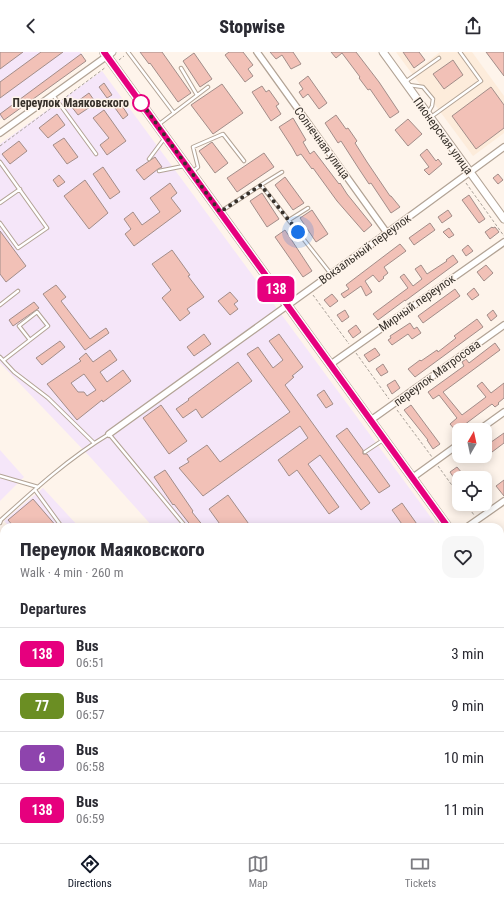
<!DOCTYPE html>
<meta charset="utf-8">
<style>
:root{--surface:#fff;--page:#f7f7f7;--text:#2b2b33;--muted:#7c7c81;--line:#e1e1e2;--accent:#111827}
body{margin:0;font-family:"Roboto Condensed",sans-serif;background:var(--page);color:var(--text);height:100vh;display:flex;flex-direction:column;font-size:15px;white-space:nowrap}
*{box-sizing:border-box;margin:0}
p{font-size:13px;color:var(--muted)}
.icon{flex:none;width:22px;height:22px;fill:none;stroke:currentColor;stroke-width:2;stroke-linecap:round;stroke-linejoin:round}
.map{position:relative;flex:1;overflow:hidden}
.details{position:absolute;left:0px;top:471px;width:504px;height:320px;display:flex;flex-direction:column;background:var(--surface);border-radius:12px 12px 0 0;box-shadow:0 2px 10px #0003}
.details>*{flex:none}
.badge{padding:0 8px;border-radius:6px;font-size:14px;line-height:26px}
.needle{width:26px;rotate:9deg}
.buttons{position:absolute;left:452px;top:371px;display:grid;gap:8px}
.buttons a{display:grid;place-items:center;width:40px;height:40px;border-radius:8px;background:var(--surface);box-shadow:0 2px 10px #0003;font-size:20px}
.you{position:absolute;width:20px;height:20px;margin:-10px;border:3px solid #fff;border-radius:50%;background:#1a73e8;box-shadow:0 0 0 6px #1a73e833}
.map>.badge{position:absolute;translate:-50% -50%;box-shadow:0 0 0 2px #fff}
h2{padding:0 20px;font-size:15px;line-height:36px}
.round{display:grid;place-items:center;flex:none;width:42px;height:42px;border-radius:12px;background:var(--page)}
.summary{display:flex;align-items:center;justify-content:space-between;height:68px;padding:0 20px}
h1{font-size:19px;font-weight:800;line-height:30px}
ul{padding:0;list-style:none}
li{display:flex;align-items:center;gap:12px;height:52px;padding:0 20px;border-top:1px solid var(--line)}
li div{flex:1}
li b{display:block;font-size:15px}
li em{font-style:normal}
li .badge{min-width:44px;font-weight:700;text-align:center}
header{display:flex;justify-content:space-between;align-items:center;height:52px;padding:0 20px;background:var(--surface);font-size:18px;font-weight:800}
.tab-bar{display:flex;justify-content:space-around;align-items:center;height:56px;border-top:1px solid var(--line);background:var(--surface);font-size:11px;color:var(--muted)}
.tab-bar a{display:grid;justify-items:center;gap:2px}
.tab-bar .current{color:var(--accent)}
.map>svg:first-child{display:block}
.built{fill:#fdecdb}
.industrial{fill:#f5e6f9}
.building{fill:#f2c1b7;stroke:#a28d89;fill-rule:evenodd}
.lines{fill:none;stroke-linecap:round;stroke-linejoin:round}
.service-casing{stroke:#b2a395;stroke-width:4.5}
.minor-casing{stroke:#b2a395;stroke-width:8}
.tertiary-casing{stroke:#b2a395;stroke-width:9}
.secondary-casing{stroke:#b2a395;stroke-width:10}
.path{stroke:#a9a199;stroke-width:1;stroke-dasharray:3 2;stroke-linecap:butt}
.service{stroke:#fff;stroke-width:2.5}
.minor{stroke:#fff;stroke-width:5.5}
.tertiary{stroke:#fff;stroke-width:7}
.secondary{stroke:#daf2e8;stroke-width:8}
.line-casing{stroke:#fff;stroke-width:9}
.line{stroke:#e6007e;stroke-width:6}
.walk{stroke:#36302a;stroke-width:4;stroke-dasharray:0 7.2}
.stop-dot{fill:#fff;stroke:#e6007e;stroke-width:2}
.labels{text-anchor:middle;stroke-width:3;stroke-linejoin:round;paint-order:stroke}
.stop-label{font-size:12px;font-weight:bold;fill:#36302a;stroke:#fef4eb;text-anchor:end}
.street-label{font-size:12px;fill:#36302a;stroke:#fef4eb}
</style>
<header><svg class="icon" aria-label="back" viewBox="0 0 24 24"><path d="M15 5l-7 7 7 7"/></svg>Stopwise<svg class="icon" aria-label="share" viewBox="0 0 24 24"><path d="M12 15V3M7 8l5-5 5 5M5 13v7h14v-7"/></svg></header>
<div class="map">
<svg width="504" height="791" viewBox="0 0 504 791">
<rect width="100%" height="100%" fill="#fef4eb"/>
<path class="built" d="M396,0H403L416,19L440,0H472L504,44V81L473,104Z"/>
<path class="industrial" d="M0,0H80L83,3L0,67Z
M102,19L438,475H153L92,407L0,311V92Z
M0,398L24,425L0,449Z
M43,436L79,475H10L4,469Z
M500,559L504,565V629L500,632Z
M0,666L4,670V754L0,749Z
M500,760L504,765V791H444L440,787H500Z
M173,787H271L275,791H170Z"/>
<path class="building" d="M0,0H23L0,17Z
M41,0H63L0,46V30Z
M140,0H162L191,41L178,50L150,11L149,12Z
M229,0H243L253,13L248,17L253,24L245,30L225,3Z
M270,0H293L301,12L291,17L282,3L276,7Z
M331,0H356L379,30L399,60L390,66L370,37L368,38L359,26L360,25L342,1L336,6Z
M403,0H419L425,8L414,16Z
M486,0H504V24Z
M194,1L212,27L200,35L183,9Z
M81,2L86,9L4,68L0,62Z
M453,8L463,23L444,37L433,22Z
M308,24L327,51L319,57L308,42L303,46L299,40L303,37L299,31Z
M104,31L112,43L107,46L99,35Z
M222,32L243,61L213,82L191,53Z
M262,34L266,40L269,38L279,52L276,54L281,62L271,69L252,40Z
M491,35L504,53V76L476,97L452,64Z
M89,41L96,51L78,63L71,54Z
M121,52L128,63L123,67L115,56Z
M104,58L126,89L107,103L100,93L109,86L93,66Z
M57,62L65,73L48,86L39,76Z
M336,63L346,77L348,76L357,89L355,91L367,110L390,144H391L400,155L391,161L371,131L369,132L359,117L341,89L338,91L325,71Z
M293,66L306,88L303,90L310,102L314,99L339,132L340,131L347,142L372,173L364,180L337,149L313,116L312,117L301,102L297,104L292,95L279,75Z
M408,67L422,82L408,94L395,78Z
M64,86L78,105L67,112L53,93Z
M19,89L27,99L10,112L2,102Z
M212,90L228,111L215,121L199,99Z
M427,97L436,109L438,107L442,112L429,123L424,118L429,115L420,103Z
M264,101L274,115L237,140L227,126Z
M155,105L162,115L158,117L144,128L136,118Z
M103,115L120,140L110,147L93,122Z
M498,122L503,128L498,132L493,126Z
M59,123L65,130L58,135L53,128Z
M285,125L304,151L293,158L275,133Z
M85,128L108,161L89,177L64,144Z
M170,131L177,141L171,146L181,159L134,194L125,182L131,177L124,167L133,160L142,173L160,160L150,146Z
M262,141L279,167L267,175L250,149Z
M469,143L485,167L479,171L462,148Z
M312,158L328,182L316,190L300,166Z
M448,158L452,164L442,171L438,165Z
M430,171L435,178L414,193L409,186Z
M492,175L493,176L495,175L499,180L490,187L485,180Z
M449,176L454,183L449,186L443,180Z
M285,178L312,219L303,225L275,185Z
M0,179L26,214L6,230L0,222Z
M400,192L406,199L384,215L388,221L383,225L384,226L379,230L373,223L365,229L372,240L366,244L361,234L344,246L341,242L349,237L346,233Z
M468,193L473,199L466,204L462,198Z
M172,198L190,223L188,224L204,245L187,257L190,261L180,269L162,246L171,238L152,212Z
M453,203L458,210L405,249V248L378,268L373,262L408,236L400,225L404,222L413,234L422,227L415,217L421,213L427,222L447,209L446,208Z
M486,213L493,221L484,229L477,220Z
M56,233L66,245L61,249L90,287L106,276L109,281L85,298L43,242Z
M474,236L479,243L472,248L467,242Z
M455,237L460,244L423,271L418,264Z
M230,240L238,249L234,252L238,257L230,263L218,249Z
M332,242L338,249L330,255L324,248Z
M34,250L39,256L13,274L9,268Z
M345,258L349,265L342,270L337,263Z
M493,258L497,264L491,269L487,263Z
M477,267L483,275L415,325L408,317L420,308L421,309L437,298L438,300L456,286L454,284Z
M410,271L414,277L417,275L421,281L412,287L408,282L392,293L388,288L391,286L390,284Z
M356,273L361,280L353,286L348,279Z
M204,282L211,292L194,304L187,295Z
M279,282L303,315L292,324L294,325L285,333L370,451L361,458L320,403L308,412L339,455L329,462L297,418L289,424L278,408L308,386L300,374L203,444L179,416L189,410L187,407L207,393L220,410L290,360L247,302L258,295L273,316L283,308L269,289Z
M60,289L65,295L42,313L36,306Z
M495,291L500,298L443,340L462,363L486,345L477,334L482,330L491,341L504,331V346L498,351L499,352L495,355L492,352L456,379L450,372L457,366L439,343L433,347L428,340L464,314L462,310L466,307L469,311Z
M375,296L380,303L369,310L364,303Z
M110,298L117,308L100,320L107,330L123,318L131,329L103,350L102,348L77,368L47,332L81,309L79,307L86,301L93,310ZM84,322L96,338L87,344L84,340H78L71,331Z
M238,310L252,329L202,366L196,357L183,366L176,357L189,348L188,347Z
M383,312L388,320L381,324L376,317Z
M395,328L400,336L392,342L387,333Z
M324,338L333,352L326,356L317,343Z
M161,353L187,389L169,402L143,366Z
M411,353L440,392L433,397L427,388H428L404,358Z
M347,376L363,398V402H367L390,434L379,441L336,384Z
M504,381V391L492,400L487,393Z
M457,415L462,421L454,426L450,420Z
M165,418L193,459L192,460L204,475H192L174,452L173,453L154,425Z
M504,428V444L496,434Z
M228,443L251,475H222L209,457Z
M33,447L57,475H14L8,468Z
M402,451L419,475H404L392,458Z"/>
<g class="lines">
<g class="service-casing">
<path id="service" d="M128,0L174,61
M181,16L197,43
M405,30L439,6
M409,33L423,35L433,47L432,54L428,61
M53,43L96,102
M431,65L481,29L460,0
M158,73L208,35
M149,107L164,87
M0,110L47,176L18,196L0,171
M159,119L184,114
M192,120L198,115L193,95L223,82L244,109
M261,133L282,120
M0,151L20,137
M220,160L261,133L331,222
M289,168L308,156
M0,253L18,239
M0,305L14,320L48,346L94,391
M4,308L48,274L37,260L19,274L30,288
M365,400L383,388
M0,424L38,435
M35,438L62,475
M0,471L1,468C35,437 69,406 109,382L186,475
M0,500L4,504
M500,626L504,623
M500,732L504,737
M500,773L504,779
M107,791L111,787
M208,791L212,787
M469,791L475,787
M501,791L504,789"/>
</g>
<g class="minor-casing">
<path id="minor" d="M257,0L387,181
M0,81L107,4
M331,312L504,190
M371,368L504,273
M479,378L504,360
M109,382L331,222L504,95
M412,426L459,392
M467,475L504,449
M500,538L504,535"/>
</g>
<g class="tertiary-casing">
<path id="tertiary" d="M383,0L504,167
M107,4L112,0"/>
</g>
<g class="secondary-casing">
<path id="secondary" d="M104,0L448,475
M500,545L504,551"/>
</g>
<path class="path" d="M119,8L124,4
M62,48L106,15
M0,94L54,54
M466,131L504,184
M313,243L349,292
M356,301L389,347
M397,358L432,405
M438,414L459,443
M466,452L474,463
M500,499L504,505"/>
<use href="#service" class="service"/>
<use href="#minor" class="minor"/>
<use href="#tertiary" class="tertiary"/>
<use href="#secondary" class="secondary"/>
</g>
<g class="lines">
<g class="line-casing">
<path id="line" d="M104,0L448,475"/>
</g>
<use href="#line" class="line"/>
<path class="walk" d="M141,51L140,49L220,160L261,133L298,180"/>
</g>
<circle class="stop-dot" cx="141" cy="51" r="8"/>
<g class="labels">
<g class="stop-label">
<text x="129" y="55">Переулок Маяковского</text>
</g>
<g class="street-label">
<text transform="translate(443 84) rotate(54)" y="4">Пионерская улица</text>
<text transform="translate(322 91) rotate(54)" y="4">Солнечная улица</text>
<text transform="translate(365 197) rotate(-36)" y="4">Вокзальный переулок</text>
<text transform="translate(417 251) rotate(-35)" y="4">Мирный переулок</text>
<text transform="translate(437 321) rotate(-36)" y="4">переулок Матросова</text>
</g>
</g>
</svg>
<div class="buttons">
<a><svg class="needle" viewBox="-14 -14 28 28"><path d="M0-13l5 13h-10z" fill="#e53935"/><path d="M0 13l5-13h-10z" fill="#7c7c81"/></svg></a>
<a><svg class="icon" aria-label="locate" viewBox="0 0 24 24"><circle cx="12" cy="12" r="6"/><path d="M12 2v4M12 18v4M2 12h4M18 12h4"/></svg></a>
</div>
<div class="you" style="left:298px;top:180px"></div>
<b class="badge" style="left:276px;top:237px;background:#e6007e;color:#fff">138</b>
<section class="details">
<div class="summary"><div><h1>Переулок Маяковского</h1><p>Walk · 4 min · 260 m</p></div><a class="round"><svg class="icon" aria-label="heart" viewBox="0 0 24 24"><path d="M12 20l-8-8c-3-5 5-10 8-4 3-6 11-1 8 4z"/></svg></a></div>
<h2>Departures</h2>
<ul>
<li><span class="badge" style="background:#e6007e;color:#fff">138</span><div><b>Bus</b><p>06:51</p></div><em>3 min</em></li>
<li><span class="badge" style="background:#6b8e23;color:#fff">77</span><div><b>Bus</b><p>06:57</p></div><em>9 min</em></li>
<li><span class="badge" style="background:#8e44ad;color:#fff">6</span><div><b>Bus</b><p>06:58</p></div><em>10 min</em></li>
<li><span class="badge" style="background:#e6007e;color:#fff">138</span><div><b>Bus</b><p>06:59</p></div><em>11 min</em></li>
</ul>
</section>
</div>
<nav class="tab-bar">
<a class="current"><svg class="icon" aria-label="directions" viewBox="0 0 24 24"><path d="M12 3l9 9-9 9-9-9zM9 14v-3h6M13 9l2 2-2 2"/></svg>Directions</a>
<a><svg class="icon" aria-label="map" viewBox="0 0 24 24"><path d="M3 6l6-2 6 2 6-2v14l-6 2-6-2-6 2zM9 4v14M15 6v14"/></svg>Map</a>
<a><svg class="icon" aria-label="tickets" viewBox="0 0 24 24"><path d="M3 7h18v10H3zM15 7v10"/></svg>Tickets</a>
</nav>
